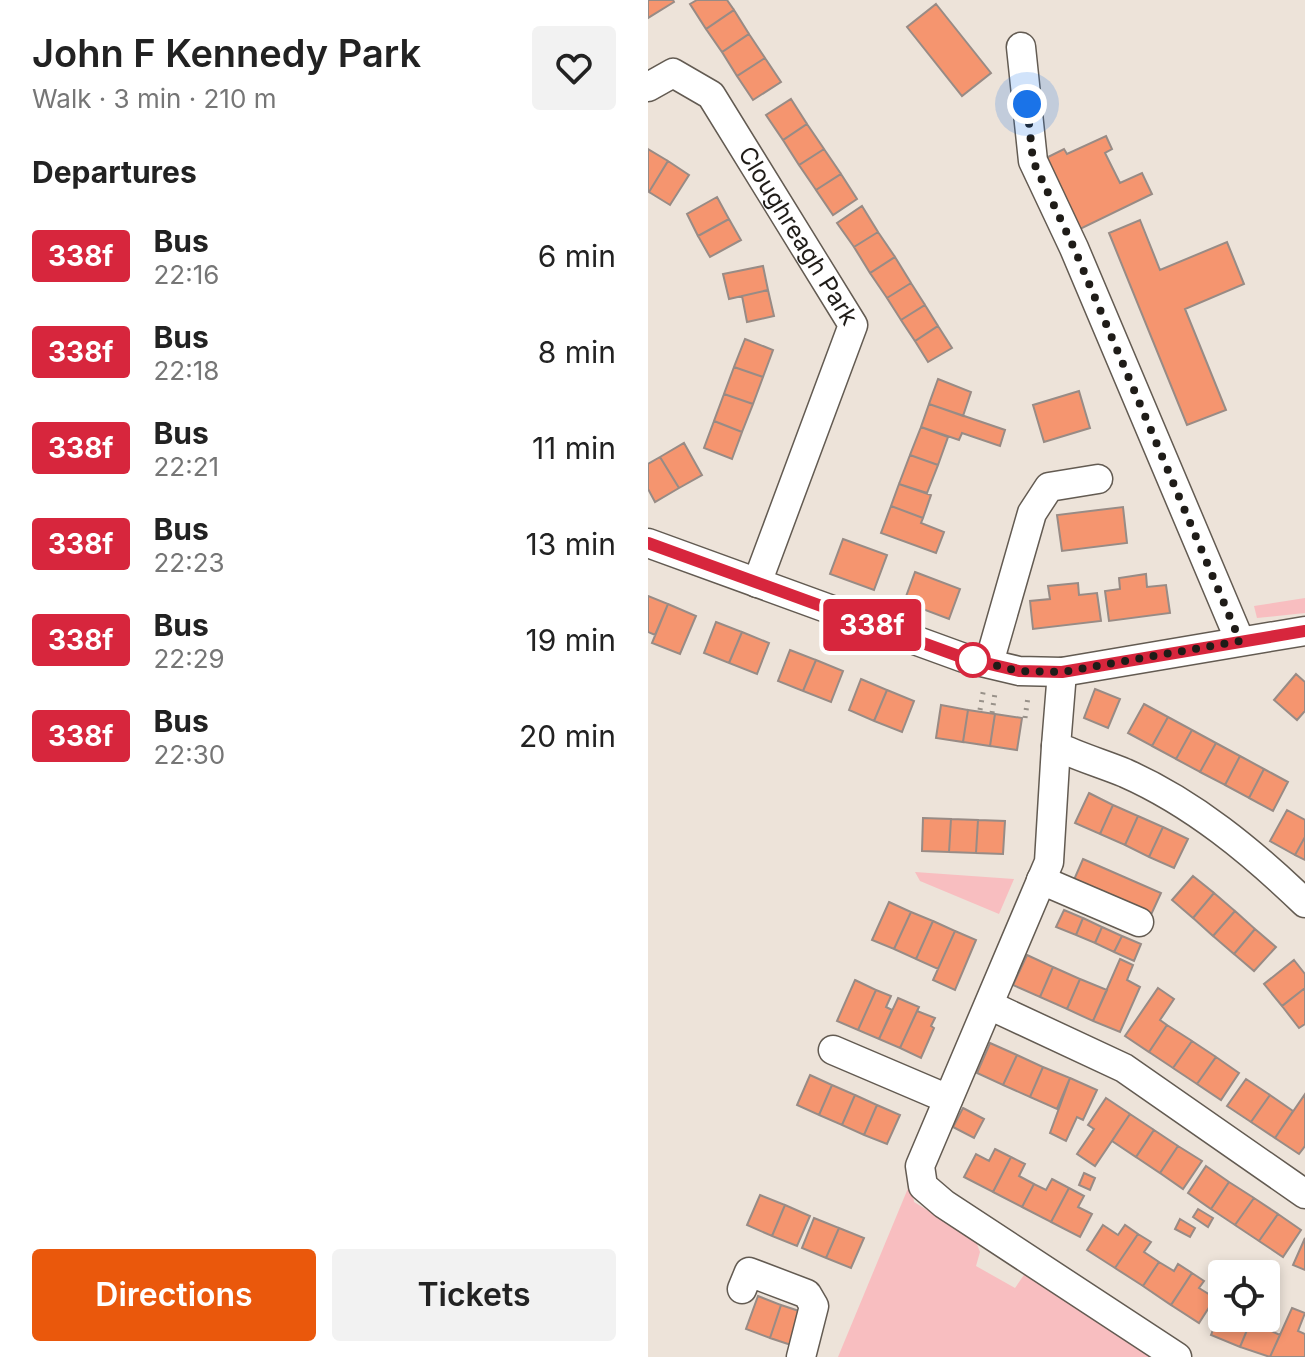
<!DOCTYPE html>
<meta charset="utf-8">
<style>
:root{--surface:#fff;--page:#f2f2f2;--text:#222;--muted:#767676;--accent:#ea580c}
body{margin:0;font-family:Inter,sans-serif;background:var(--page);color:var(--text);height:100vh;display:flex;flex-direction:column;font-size:30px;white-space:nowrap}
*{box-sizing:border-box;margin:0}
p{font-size:26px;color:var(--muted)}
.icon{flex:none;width:44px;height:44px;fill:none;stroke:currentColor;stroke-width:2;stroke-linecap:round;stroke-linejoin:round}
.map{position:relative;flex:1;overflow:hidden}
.side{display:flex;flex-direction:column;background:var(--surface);width:648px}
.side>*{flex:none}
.badge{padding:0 16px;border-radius:6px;font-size:28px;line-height:52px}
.controls{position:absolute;left:560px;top:1260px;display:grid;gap:16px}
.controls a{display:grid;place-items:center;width:72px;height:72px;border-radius:8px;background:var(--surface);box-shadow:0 4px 12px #0003;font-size:40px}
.you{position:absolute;width:40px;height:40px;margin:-20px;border:6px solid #fff;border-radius:50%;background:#1a73e8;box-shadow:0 0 0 12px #1a73e833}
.map>.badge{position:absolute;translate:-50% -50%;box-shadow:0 0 0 4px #fff}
h2{padding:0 32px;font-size:30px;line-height:72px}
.round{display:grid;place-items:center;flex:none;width:84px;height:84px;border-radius:8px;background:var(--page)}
.overview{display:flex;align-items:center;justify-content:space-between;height:136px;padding:0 32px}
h1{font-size:38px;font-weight:600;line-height:60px}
.cta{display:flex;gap:16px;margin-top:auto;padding:16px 32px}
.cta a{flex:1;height:92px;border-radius:8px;background:var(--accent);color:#fff;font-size:32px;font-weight:600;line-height:92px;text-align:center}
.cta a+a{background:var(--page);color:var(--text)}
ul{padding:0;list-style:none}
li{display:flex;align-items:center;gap:24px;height:96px;padding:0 32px}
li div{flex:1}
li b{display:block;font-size:30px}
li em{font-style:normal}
li .badge{min-width:88px;font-weight:700;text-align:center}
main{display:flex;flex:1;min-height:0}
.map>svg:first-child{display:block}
.green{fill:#f8bec0}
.building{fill:#f5956f;stroke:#988b85;stroke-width:2}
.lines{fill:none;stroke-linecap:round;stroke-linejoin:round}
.street-casing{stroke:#635b52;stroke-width:31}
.path{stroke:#99928a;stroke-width:5;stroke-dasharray:2 6;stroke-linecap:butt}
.street{stroke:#fff;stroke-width:28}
.line-casing{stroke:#fff;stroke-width:18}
.line{stroke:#d7263d;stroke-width:12}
.walk{stroke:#1f1c18;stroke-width:8;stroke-dasharray:0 14.4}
.stop-dot{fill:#fff;stroke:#d7263d;stroke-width:4}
.labels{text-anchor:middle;stroke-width:6;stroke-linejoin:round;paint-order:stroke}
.street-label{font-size:24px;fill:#1f1c18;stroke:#ede3d9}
</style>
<main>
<section class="side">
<div class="overview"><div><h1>John F Kennedy Park</h1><p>Walk · 3 min · 210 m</p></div><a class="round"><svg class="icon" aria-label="heart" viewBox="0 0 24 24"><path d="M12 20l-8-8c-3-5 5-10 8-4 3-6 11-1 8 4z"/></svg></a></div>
<h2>Departures</h2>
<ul>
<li><span class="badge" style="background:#d7263d;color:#fff">338f</span><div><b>Bus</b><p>22:16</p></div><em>6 min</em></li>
<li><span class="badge" style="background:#d7263d;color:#fff">338f</span><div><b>Bus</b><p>22:18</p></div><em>8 min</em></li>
<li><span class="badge" style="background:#d7263d;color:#fff">338f</span><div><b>Bus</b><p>22:21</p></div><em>11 min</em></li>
<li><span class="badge" style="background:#d7263d;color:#fff">338f</span><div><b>Bus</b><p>22:23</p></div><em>13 min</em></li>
<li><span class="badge" style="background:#d7263d;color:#fff">338f</span><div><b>Bus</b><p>22:29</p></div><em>19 min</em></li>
<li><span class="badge" style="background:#d7263d;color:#fff">338f</span><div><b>Bus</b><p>22:30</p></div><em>20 min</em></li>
</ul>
<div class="cta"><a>Directions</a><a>Tickets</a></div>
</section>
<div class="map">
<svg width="657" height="1357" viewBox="0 0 657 1357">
<rect width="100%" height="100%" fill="#ede3d9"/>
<path class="green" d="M657,598V613L609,618L606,606Z
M267,872L366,879L351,914L272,881Z
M263,1181L266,1202L327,1239L332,1252L328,1266L367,1288L378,1272L499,1349L502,1357H190Z"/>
<path class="building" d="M0,0H25L26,2L0,18Z
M49,0H79L86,10L58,29L42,4Z
M288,4L343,73L314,96L259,27Z
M86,10L101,34L74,52L58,29Z
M101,34L117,58L89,76L74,52Z
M117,58L133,82L105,100L89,76Z
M143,99L159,124L135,140L118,115Z
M159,124L176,149L151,165L135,140Z
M458,136L464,149L457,153L472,183L494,173L504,194L428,231L394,160L416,149L419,154Z
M0,149L20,161L1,192L0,191Z
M176,149L193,174L168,190L151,165Z
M20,161L41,175L22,205L1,192Z
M193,174L209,199L185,215L168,190Z
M69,197L81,219L50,236L39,214Z
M214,206L230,232L206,247L189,223Z
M81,219L93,240L62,257L50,236Z
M492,220L512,270L579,242L596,284L537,309L578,410L539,425L461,233Z
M230,232L247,257L222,273L206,247Z
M247,257L263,283L239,298L222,273Z
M115,266L120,290L81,299L75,274Z
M263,283L277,305L253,320L239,298Z
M120,290L126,316L99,322L94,296Z
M277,305L290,326L267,341L253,320Z
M290,326L304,348L280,362L267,341Z
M97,339L125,350L115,377L86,367Z
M86,367L115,377L105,404L76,394Z
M290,379L323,392L315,416L281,404Z
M431,391L442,428L396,442L385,405Z
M76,394L105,404L94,432L66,421Z
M281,404L357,430L352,446L314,433L311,440L273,427Z
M66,421L94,432L84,459L56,448Z
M273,427L300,437L290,465L262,455Z
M36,443L54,475L31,488L12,457Z
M262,455L290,465L279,493L251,484Z
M12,457L31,488L7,502L0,489V464Z
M251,484L283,495L275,518L243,506Z
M243,506L275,518L273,523L296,532L288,553L233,533Z
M475,507L479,543L414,551L409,515Z
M195,539L239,555L226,590L182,574Z
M267,572L312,589L301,619L256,602Z
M498,574L499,587L518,585L522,613L461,621L457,591L472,589L471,578Z
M430,583L431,595L449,593L453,621L385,629L382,601L402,599L400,586Z
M0,596L20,604L7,635L0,632Z
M20,604L48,616L32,654L4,643Z
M68,622L94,632L81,663L56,653Z
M94,632L121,643L109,674L81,663Z
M142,650L168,660L155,691L130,681Z
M168,660L195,671L183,702L155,691Z
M648,674L657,682V711L649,720L626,700Z
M213,679L239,690L226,721L201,710Z
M447,689L472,699L460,728L436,718Z
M239,690L266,701L254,732L226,721Z
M496,704L520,717L504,746L480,733Z
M293,705L320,710L315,742L288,738Z
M320,710L347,714L342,746L315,742Z
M347,714L374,718L369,750L342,746Z
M520,717L544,730L528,759L504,746Z
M544,730L568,743L552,772L528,759Z
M568,743L592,756L577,785L552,772Z
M592,756L616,769L601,798L577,785Z
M616,769L640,782L625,811L601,798Z
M441,793L465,805L452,834L427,823Z
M465,805L490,816L477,845L452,834Z
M639,810L657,820V837L647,855L622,841Z
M490,816L515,827L501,857L477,845Z
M275,818L303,819L301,852L274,851Z
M303,819L330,820L328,853L301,852Z
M330,820L357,821L355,854L328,853Z
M515,827L540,839L526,868L501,857Z
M657,837V860L647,855Z
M435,859L513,893L502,917L425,882Z
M545,876L566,893L545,918L524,900Z
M566,893L587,911L565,936L545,918Z
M241,902L263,912L246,949L224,940Z
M416,910L435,918L428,935L408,927Z
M587,911L607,929L586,954L565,936Z
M263,912L285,921L268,959L246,949Z
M435,918L454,927L447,943L428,935Z
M285,921L307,931L290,969L268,959Z
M454,927L474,936L466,952L447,943Z
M607,929L628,947L606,971L586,954Z
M307,931L328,940L307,990L285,980Z
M474,936L493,944L486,961L466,952Z
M379,955L405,967L392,997L365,985Z
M472,959L485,965L479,980L492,987L472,1032L445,1021Z
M646,960L657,974V988L634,1006L616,984Z
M405,967L432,979L419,1009L392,997Z
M432,979L459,990L445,1021L419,1009Z
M207,980L228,990L210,1030L189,1021Z
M510,988L526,999L512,1020L519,1025L501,1052L477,1036Z
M657,988V1024L651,1028L634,1006Z
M228,990L243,996L238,1007L244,1010L231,1039L210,1030Z
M250,998L271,1007L252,1048L231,1039Z
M269,1011L287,1018L283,1026L286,1028L273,1058L252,1048Z
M519,1025L544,1041L525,1068L501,1052Z
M544,1041L568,1057L549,1084L525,1068Z
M342,1043L369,1055L355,1085L329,1073Z
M369,1055L395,1067L382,1097L355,1085Z
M568,1057L591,1073L573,1100L549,1084Z
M395,1067L422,1078L409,1109L382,1097Z
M162,1075L184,1085L171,1115L149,1105Z
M422,1078L449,1090L435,1120L429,1117L418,1141L402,1133Z
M598,1079L622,1095L603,1122L579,1106Z
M184,1085L207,1095L194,1125L171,1115Z
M657,1094V1146L651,1154L627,1138Z
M207,1095L229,1105L216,1135L194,1125Z
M622,1095L645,1111L627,1138L603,1122Z
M458,1098L482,1114L447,1166L429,1154L446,1129L440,1125Z
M229,1105L252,1115L239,1144L216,1135Z
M315,1108L336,1119L326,1138L305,1127Z
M482,1114L506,1130L488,1157L464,1141Z
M506,1130L530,1146L512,1173L488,1157Z
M530,1146L554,1161L535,1189L512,1173Z
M347,1149L363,1157L345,1192L316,1177L328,1154L341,1161Z
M363,1157L377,1164L371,1176L386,1184L374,1207L345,1192Z
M558,1166L581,1182L563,1209L540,1193Z
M436,1173L447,1178L442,1190L431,1185Z
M404,1179L421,1188L403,1222L374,1207L386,1184L398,1190Z
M581,1182L606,1198L587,1225L563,1209Z
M421,1188L436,1196L430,1207L444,1214L432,1237L403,1222Z
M112,1195L137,1205L124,1236L99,1225Z
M606,1198L630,1214L611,1241L587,1225Z
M137,1205L162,1216L149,1246L124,1236Z
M550,1209L565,1218L560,1227L545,1217Z
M630,1214L653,1230L635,1257L611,1241Z
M166,1218L191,1228L178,1258L154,1248Z
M532,1219L547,1228L542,1237L527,1229Z
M455,1225L470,1235L477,1225L490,1234L467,1268L439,1250Z
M191,1228L216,1238L203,1268L178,1258Z
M490,1234L503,1242L496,1252L511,1262L495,1286L467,1268Z
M657,1238V1270L645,1265Z
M511,1262L526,1271L530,1264L544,1273L523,1305L495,1286Z
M544,1273L556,1281L551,1288L567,1298L551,1323L523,1305Z
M110,1296L133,1305L122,1338L98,1329Z
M133,1305L157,1313L146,1346L122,1338Z
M644,1308L657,1313L650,1331L657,1334V1357H622Z
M573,1310L574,1318H604L592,1347L563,1335Z
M604,1318L621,1319L617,1328L632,1335L622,1357L592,1347Z"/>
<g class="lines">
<g class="street-casing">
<g id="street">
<path d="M373,47L385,161L426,248L592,641"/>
<path id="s1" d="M0,87L25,73L63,95L205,325L109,583"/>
<path d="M0,543L316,658L371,671L414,672L657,631"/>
<path d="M341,663L384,513L401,487L450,479"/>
<path d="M414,672L408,746C431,757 455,764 477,773C545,803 604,852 657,903"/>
<path d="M408,746L401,862L272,1166L275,1186L296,1204L529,1357"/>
<path d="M393,880L491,922"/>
<path d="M341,1005L476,1068L657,1194"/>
<path d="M185,1050L300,1099"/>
<path d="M94,1289L101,1272L159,1294L166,1306L153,1357"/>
</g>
</g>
<path class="path" d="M332,710L336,687
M344,713L347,693
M377,718L380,697"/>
<use href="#street" class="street"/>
</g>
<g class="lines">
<g class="line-casing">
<path id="line" d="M0,543L316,658L371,671L414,672L657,631"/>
</g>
<use href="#line" class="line"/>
<path class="walk" d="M325,660L316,658L371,671L414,672L592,641L426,248L385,161L379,104"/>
</g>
<circle class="stop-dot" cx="325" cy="660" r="16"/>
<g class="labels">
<g class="street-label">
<text dy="8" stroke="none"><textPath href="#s1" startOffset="238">Cloughreagh Park</textPath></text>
</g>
</g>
</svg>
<div class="controls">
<a><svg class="icon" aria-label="locate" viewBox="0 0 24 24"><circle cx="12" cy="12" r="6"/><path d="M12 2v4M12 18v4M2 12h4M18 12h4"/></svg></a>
</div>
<div class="you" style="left:379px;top:104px"></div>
<b class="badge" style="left:224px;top:625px;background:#d7263d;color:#fff">338f</b>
</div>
</main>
